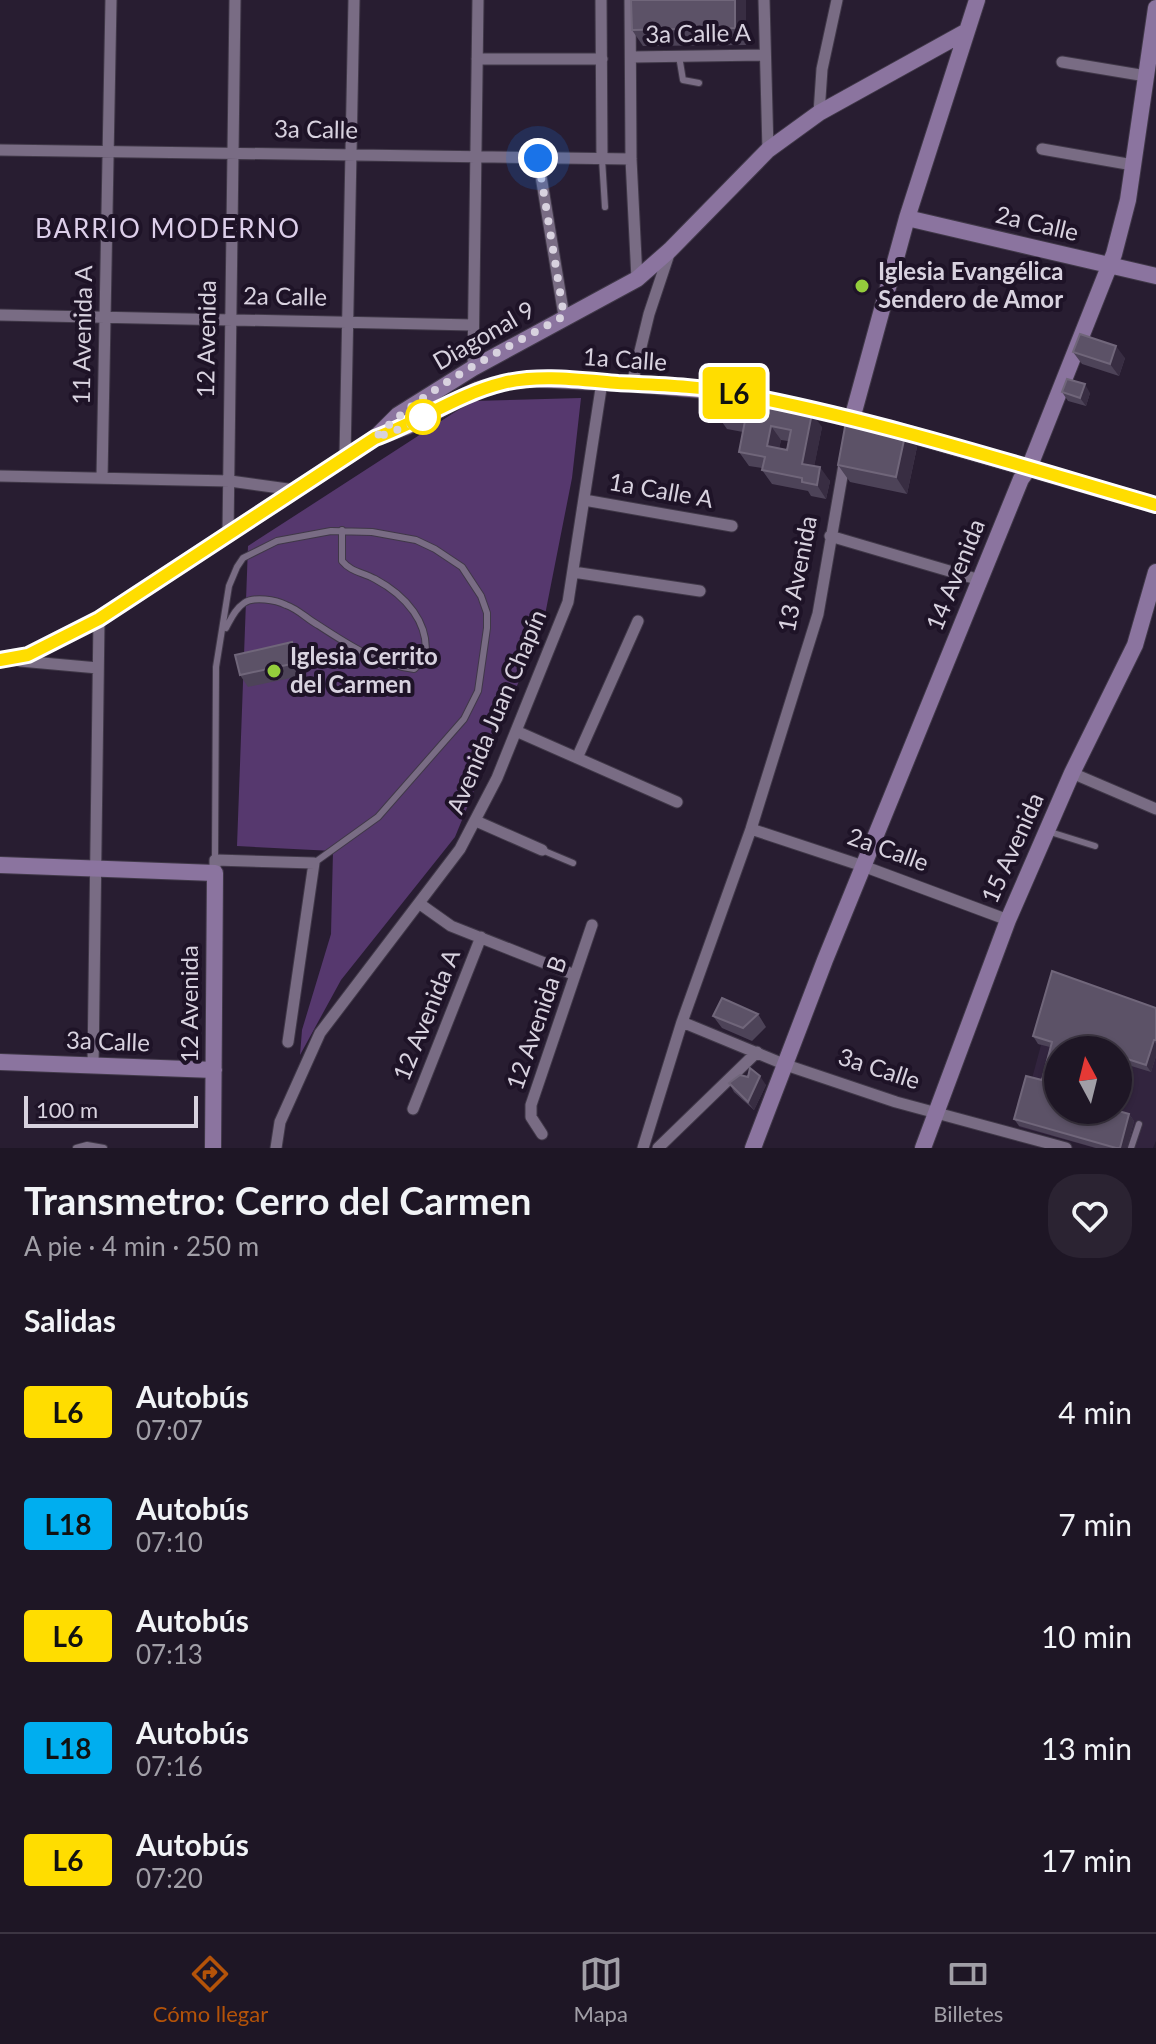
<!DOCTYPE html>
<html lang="es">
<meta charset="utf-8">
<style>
:root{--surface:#1e1625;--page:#2b2332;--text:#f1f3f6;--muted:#a19fa7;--line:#3c3542;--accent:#b45309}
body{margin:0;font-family:Lato,sans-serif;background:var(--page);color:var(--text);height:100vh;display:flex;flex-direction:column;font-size:30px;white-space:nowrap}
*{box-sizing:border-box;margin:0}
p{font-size:26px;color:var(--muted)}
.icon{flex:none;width:44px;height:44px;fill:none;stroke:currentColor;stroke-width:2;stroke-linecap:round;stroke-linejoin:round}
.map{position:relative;height:1148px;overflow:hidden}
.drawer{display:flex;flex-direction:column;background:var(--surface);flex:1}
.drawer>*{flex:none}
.badge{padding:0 16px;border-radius:6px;font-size:28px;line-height:52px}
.needle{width:52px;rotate:353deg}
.tools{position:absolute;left:1044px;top:1036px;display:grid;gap:16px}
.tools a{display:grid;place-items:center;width:88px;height:88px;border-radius:50%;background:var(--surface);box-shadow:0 2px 6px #0004,0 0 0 2px var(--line);font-size:40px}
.scale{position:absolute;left:24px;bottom:20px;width:174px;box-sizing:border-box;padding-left:8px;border:4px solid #d8d2df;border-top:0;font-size:22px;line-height:28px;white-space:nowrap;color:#d8d2df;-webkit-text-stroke:6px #1e1327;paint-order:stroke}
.you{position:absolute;width:40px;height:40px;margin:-20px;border:6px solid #fff;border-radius:50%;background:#1a73e8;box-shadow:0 0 0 12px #1a73e833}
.map>.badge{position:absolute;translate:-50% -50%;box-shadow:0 0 0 4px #fff}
h2{padding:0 24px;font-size:30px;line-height:72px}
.round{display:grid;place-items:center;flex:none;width:84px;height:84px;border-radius:32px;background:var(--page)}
.head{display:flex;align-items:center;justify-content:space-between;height:136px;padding:0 24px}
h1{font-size:38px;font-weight:700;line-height:60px}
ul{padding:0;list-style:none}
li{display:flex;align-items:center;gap:24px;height:112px;padding:0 24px}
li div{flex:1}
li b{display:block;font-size:30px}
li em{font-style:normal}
li .badge{min-width:88px;font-weight:700;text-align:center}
.tab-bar{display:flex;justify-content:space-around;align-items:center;height:112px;border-top:2px solid var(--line);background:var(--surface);font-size:22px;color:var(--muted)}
.tab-bar a{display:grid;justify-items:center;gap:4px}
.tab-bar .on{color:var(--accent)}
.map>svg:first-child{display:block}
.built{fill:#32243e;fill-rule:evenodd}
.green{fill:#56386e}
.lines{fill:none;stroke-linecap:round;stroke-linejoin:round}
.lane-casing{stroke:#403848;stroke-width:8}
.street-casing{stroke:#403848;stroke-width:13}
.secondary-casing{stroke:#403848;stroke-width:18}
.lane{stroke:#796c84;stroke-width:6}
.street{stroke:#796c84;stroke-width:11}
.secondary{stroke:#8b749f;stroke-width:16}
.wall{fill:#4d4358;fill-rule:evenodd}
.shaded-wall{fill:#382d42}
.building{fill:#5c5267;stroke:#70667a;stroke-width:2;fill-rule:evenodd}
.line-casing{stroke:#fff;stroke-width:18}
.line{stroke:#fd0;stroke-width:12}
.walk{stroke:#d8d2df;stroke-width:8;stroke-dasharray:0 14.4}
.poi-dot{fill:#94cc3c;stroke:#1e1327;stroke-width:3}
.stop-dot{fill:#fff;stroke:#fd0;stroke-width:4}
.labels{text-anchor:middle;stroke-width:8;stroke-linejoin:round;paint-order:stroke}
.street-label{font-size:24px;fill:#d8d2df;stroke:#1e1327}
.poi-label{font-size:24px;font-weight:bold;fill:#d8d2df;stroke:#1e1327;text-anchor:start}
.neighbourhood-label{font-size:26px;letter-spacing:2px;fill:#ddcfea;stroke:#1e1327}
</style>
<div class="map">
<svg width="1156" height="1148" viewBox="0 0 1156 1148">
<rect width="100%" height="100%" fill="#281d31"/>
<path class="built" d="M1057,979L1156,1014V1141L1153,1148H1095L1019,1127L1041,1045L1038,1044ZM1058,1050H1118V1110H1058Z"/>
<path class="green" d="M581,398L572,478L544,620L455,837L341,980L300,1055L302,1030L331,934L333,851L237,846L248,546L472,401Z"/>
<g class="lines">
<g class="lane-casing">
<path id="lane" d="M679,56L683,80L699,83
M602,159L605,207
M226,628C231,619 235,609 244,603C254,596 276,600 286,605C298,609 307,619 318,625C347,644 379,665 414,669L425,659C431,623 405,595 375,579C362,572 351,572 342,561V530
M1047,831L1095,846
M542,850L573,863
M215,860L216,667L229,586L237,567L243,558L277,541L331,531L372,532L416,540L435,549L462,567L481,596L487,613V628L478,691L464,719L378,817L314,863
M76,1148L87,1145L104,1148
M1131,1148L1139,1124"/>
</g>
<g class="street-casing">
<path id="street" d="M601,0L602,159
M630,0L631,159L637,279
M764,0L768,150
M632,57L765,55
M477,59H602
M1062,62L1146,76
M819,113L822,69L837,0
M1042,149L1133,165
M0,150L631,159
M538,158L564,316
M0,315L473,325
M473,368L478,0
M632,384L649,314L670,251
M345,457L354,0
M0,476L230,481L295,490
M102,478L111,0
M584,500L732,526
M228,534L235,0
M830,536L980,580
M573,572L700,591
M20,661L98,668
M516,731L677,802
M577,758L638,621
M1072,773L1156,809
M476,821L542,850
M751,829L863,866L1008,920
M215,873V860L314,863L288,1042
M420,904L451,926L575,975
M682,1022L786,1065L896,1102L1066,1148
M93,1066L99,619
M413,1109L481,937
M542,1134L531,1117V1105L592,925
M276,1148L280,1122L320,1033L460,849L497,778L568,602L602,382
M643,1148L682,1022L751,829L818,614L845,459
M658,1148L757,1052"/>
</g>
<g class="secondary-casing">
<path id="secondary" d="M907,218L1156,276
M852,419L907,218L977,0
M888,428L1156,505
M380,436L408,426L477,390L506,382L535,379L632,384L736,393L866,422
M0,660L28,655L99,619L375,438L398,415L473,368L637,279L670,250L768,150L819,113L967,31
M0,865L215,873L213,1148
M0,1062L214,1070
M753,1148L825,960L1021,479L1029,468L1114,254L1128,200L1156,8
M923,1148L1008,920L1072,773L1135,645L1156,572"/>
</g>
<use href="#lane" class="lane"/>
<use href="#street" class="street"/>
<use href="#secondary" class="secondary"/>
</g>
<path class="wall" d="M631,0H746V45L643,46L632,30Z
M1073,352L1125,358L1119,376L1082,364Z
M1062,392L1090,393L1086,406L1068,401Z
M717,415L822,427L814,466L830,481L826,499L811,496L808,491L772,484L762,470V468L749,466L739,452L743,432L727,429ZM781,440L788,441L787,450L779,448Z
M906,431L917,447L907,494L850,482L838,465Z
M292,642L300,655L305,675L248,687L240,675Z
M1156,1008V1056L1151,1072L1118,1062V1050H1058V1110L1129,1114L1134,1121L1127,1148H1096L1019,1126L1014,1119L1042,1080L1050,1047L1038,1044L1033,1036Z
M758,1014L766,1027L752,1041L722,1028L713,1016Z
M748,1077L766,1085L754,1110L734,1092L729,1083Z"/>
<path class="shaded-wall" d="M735,0H746V45L735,28Z
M1116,346L1125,358L1119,376L1110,364Z
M1085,384L1090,393L1086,406L1080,398Z
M812,413L822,427L812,478L802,464Z
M771,426L781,440L777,460L767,446Z
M906,431L917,447L907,494L896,477Z
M820,467L830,481L826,499L817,485Z
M292,642L300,655L305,675L296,663Z
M1154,1040L1156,1044V1056L1151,1072L1146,1065Z
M760,1076L766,1085L754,1110L748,1102Z
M1058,1076V1099L1054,1093Z
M1129,1114L1134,1121L1127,1148H1120Z"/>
<path class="building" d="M631,0H735V28L632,30Z
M1080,334L1116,346L1110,364L1073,352Z
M1067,379L1085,384L1080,398L1062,392Z
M721,395L812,413L802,464L820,467L817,485L802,482V478L762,470L765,457L739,452L745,421L717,415ZM771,426L791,430L787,450L767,446Z
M847,416L906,431L896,477L838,465Z
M292,642L296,663L240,675L235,655Z
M1052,971L1156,1008V1040H1154L1146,1065L1118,1056V1050H1058V1076L1054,1093L1058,1094V1110H1115L1129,1114L1120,1148H1116L1014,1119L1026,1076L1042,1080L1052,1042L1033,1036Z
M722,998L758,1014L743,1028L713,1016Z
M750,1068L760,1076L748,1102L729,1083L740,1075L748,1077Z"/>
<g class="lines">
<g class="line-casing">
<path id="line" d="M0,660L28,655L99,619L375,438C419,422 458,394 503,383C539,374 581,380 618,383C658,385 700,386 739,394C881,421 1018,465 1156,505"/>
</g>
<use href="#line" class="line"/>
<path class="walk" d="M423,417L408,426L375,438C427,386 500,352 564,316L538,158"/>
</g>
<g class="poi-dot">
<circle cx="862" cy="286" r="8"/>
<circle cx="274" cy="671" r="8"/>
</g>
<circle class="stop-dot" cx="423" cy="417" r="16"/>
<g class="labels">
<g class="street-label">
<text transform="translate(698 34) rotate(-1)" y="8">3a Calle A</text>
<text transform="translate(316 130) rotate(1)" y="8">3a Calle</text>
<text transform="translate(1037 224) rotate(13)" y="8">2a Calle</text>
<text transform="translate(285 297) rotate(1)" y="8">2a Calle</text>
<text transform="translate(83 335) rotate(-89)" y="8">11 Avenida A</text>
<text transform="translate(484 336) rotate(-30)" y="8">Diagonal 9</text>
<text transform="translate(207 339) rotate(-89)" y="8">12 Avenida</text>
<text transform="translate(625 360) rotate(4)" y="8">1a Calle</text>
<text transform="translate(661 491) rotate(10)" y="8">1a Calle A</text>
<text transform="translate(798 574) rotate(-79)" y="8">13 Avenida</text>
<text transform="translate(956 575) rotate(-68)" y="8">14 Avenida</text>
<text transform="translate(497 712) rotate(-67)" y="8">Avenida Juan Chapín</text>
<text transform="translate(1013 848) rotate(-66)" y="8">15 Avenida</text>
<text transform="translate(888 850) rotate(20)" y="8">2a Calle</text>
<text transform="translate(190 1004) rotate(-90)" y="8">12 Avenida</text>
<text transform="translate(427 1015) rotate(-68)" y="8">12 Avenida A</text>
<text transform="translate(537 1023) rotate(-71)" y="8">12 Avenida B</text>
<text transform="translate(108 1042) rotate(2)" y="8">3a Calle</text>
<text transform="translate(879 1069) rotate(18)" y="8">3a Calle</text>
</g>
<g class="poi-label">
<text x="878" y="280">Iglesia Evangélica<tspan x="878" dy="28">Sendero de Amor</tspan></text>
<text x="290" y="665">Iglesia Cerrito<tspan x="290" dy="28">del Carmen</tspan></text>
</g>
<g class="neighbourhood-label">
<text x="168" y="238">BARRIO MODERNO</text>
</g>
</g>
</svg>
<div class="tools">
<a><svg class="needle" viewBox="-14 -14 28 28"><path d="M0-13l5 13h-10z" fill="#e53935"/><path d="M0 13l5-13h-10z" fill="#a19fa7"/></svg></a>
</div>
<div class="scale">100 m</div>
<div class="you" style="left:538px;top:158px"></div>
<b class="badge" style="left:734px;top:393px;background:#fd0;color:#111">L6</b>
</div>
<section class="drawer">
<div class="head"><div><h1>Transmetro: Cerro del Carmen</h1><p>A pie · 4 min · 250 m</p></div><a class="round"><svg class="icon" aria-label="heart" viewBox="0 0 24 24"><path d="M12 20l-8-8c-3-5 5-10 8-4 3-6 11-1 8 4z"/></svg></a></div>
<h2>Salidas</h2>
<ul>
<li><span class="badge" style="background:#fd0;color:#111">L6</span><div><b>Autobús</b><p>07:07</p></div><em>4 min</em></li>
<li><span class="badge" style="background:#00aeef;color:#111">L18</span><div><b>Autobús</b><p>07:10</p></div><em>7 min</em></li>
<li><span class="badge" style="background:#fd0;color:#111">L6</span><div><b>Autobús</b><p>07:13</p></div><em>10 min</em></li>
<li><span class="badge" style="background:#00aeef;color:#111">L18</span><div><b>Autobús</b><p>07:16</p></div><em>13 min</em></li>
<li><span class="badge" style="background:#fd0;color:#111">L6</span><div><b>Autobús</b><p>07:20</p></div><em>17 min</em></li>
</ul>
</section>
<nav class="tab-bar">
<a class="on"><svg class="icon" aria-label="directions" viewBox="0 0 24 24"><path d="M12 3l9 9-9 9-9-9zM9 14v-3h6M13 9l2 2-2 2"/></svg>Cómo llegar</a>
<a><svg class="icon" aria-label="map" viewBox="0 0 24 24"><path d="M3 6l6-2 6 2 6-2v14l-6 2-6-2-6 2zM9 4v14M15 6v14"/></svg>Mapa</a>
<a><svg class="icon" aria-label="tickets" viewBox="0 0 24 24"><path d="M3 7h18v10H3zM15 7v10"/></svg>Billetes</a>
</nav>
